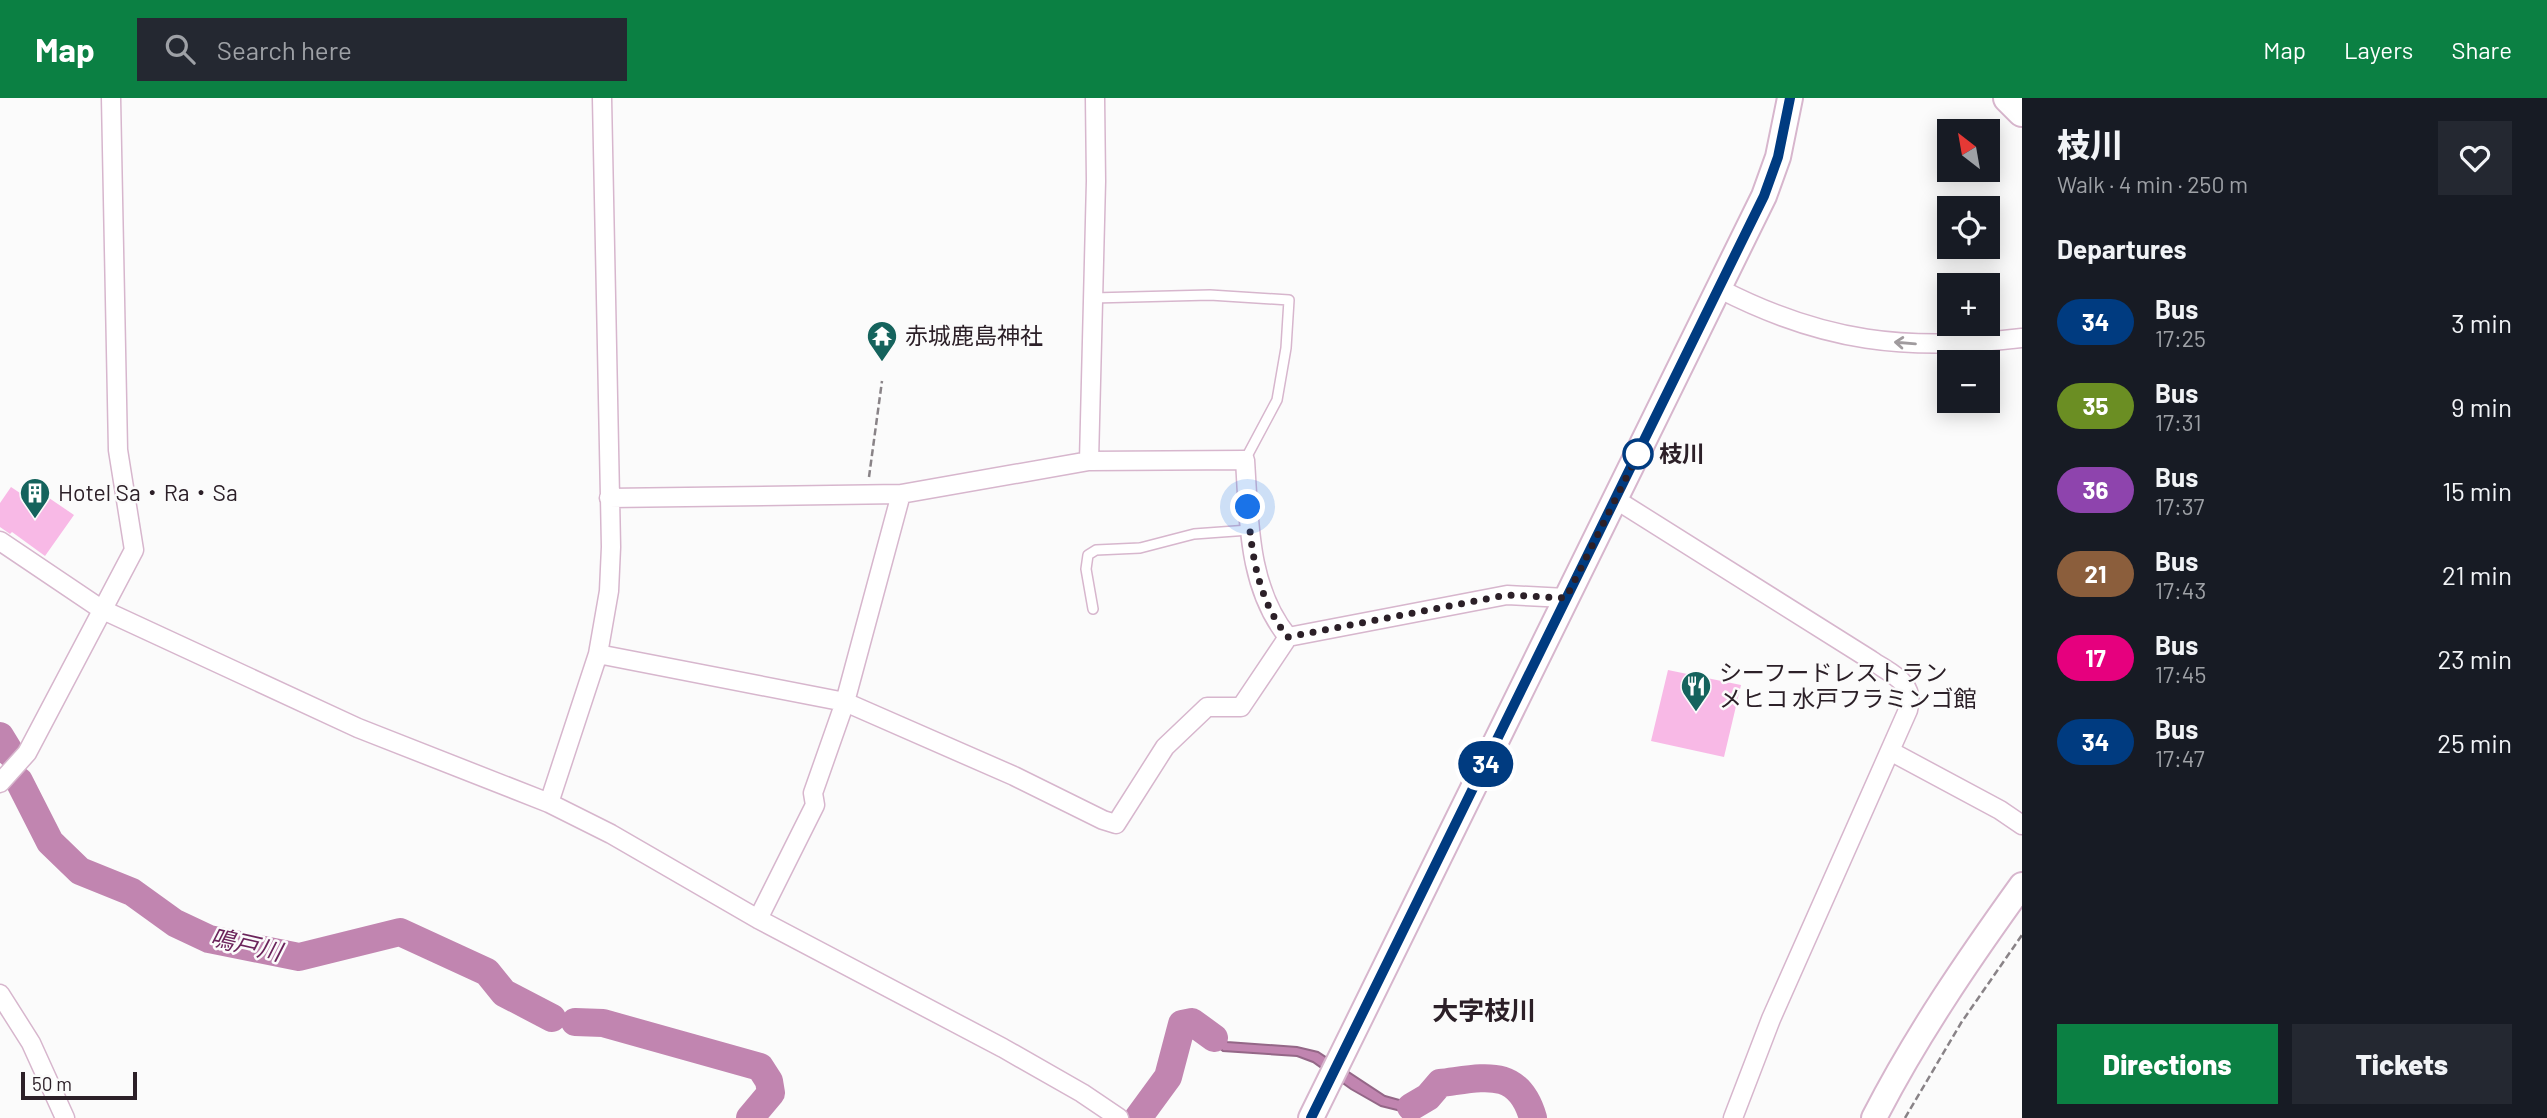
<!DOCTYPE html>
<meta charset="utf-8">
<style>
:root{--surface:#171b24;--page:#242831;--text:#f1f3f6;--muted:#9ea1a6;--accent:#0b8043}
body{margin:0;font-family:Barlow,"Noto Sans JP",sans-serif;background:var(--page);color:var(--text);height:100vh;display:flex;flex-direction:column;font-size:26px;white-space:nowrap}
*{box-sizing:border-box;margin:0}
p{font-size:23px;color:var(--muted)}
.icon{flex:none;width:38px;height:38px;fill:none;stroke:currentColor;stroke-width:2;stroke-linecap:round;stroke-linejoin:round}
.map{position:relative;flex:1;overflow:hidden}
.panel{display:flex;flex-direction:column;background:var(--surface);width:525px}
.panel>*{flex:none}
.badge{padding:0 14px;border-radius:23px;font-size:24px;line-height:46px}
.needle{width:46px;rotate:329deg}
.tools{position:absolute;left:1937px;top:21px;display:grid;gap:14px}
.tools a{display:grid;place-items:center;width:63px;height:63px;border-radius:0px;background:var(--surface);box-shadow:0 4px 18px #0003;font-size:35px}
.scale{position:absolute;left:21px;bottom:18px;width:116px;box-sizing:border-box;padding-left:7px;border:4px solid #2c2028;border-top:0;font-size:19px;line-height:24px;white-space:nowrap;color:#2c2028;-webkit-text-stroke:5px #fbfbfb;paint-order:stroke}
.you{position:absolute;width:35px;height:35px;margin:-18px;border:5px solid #fff;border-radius:50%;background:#1a73e8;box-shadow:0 0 0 10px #1a73e833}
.map>.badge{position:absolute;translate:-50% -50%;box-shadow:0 0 0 4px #fff}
h2{padding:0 35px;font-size:26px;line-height:63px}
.round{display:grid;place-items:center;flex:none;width:74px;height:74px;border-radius:0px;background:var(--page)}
.summary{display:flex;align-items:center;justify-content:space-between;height:119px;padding:0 35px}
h1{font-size:33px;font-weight:800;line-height:52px}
.primary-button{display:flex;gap:14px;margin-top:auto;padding:14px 35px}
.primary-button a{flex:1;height:80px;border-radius:0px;background:var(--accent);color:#fff;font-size:28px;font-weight:800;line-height:80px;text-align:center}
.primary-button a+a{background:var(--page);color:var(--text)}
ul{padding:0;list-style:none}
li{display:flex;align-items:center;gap:21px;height:84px;padding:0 35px}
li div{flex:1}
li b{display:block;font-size:26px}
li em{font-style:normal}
li .badge{min-width:77px;font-weight:700;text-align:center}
header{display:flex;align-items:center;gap:42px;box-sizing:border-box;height:98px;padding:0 35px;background:var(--accent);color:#fff}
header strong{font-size:33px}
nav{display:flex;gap:38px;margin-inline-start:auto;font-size:24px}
.search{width:490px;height:63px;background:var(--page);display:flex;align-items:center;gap:18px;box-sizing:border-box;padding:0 24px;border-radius:0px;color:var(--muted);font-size:26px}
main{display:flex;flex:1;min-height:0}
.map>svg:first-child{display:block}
.water{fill:#c185b0;stroke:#946787;stroke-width:2}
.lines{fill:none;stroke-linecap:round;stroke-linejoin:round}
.river{stroke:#c185b0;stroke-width:28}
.building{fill:#f8b9e6}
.lane-casing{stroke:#d7b6cd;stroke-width:12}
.street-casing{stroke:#d7b6cd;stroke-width:21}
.secondary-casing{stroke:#d7b6cd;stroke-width:28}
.primary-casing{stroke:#d7b6cd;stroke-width:32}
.path{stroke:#898387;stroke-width:2.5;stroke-dasharray:7 3.5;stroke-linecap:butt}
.lane{stroke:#fff;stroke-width:9}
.street{stroke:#fff;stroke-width:18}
.secondary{stroke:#fff;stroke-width:24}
.primary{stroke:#fff;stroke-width:28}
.oneway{stroke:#a09b9e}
.line-casing{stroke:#fff;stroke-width:16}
.line{stroke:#003b80;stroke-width:10}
.walk{stroke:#2c2028;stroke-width:7;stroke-dasharray:0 12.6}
.stop-dot{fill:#fff;stroke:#003b80;stroke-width:3.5}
.labels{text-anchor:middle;stroke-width:5;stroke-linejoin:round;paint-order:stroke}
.poi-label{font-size:23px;fill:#2c2028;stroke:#fbfbfb;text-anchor:start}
.stop-label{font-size:23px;font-weight:bold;fill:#2c2028;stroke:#fbfbfb;text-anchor:start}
.water-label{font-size:24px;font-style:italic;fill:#6b235b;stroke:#fbfbfb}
.quarter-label{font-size:26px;font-weight:bold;fill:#2c2028;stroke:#fbfbfb}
</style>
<header>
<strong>Map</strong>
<div class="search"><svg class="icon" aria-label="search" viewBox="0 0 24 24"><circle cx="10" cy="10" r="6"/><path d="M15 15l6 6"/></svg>Search here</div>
<nav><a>Map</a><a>Layers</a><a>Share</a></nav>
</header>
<main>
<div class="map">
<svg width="2022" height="1020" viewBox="0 0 2022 1020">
<rect width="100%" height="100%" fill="#fbfbfb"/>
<path class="water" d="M1193,919L1227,944L1297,949L1318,954L1385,998L1410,1005L1426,995L1437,982L1442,989L1431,1002L1409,1015L1381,1008L1351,991L1313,964L1297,958L1223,953L1192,929L1185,930L1178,923Z"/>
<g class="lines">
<path class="river" d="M0,638L11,656
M19,683L50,744L80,773L132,794L175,825L209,841L299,859L400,834L487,874L504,895L552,920
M575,924L603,925L760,969L769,983L771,995L750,1020
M1411,1009L1428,999L1440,985C1483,980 1518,968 1533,1020
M1138,1020L1168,979L1182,926L1192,924L1214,940"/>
</g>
<path class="building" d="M30,387L74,417L45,458L12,434L10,436L0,429V405L11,389L23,397Z
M1668,572L1741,587L1724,659L1651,643Z"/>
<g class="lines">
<g class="lane-casing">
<path id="lane" d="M1093,200L1210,197L1289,202L1286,250L1277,302L1245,362
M1093,511L1086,471L1088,457L1096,452L1140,450L1194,436L1249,432"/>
</g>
<g class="street-casing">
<path id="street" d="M1720,191C1823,244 1907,254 2022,240
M1089,363L1096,83L1095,0
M609,400L901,396L1089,363L1245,362C1249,423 1248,490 1288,539
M1615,401L1871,562C1891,576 1916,584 1908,612L1771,921L1733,1020
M0,443L101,511L358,630L549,705L611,736L758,821L1003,950L1082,995L1119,1020
M598,556L845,604L1014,678L1103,722L1116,726L1165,649L1207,609H1241L1288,539L1507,497L1566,500
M1890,653L2000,712L2022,727
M0,685L27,655L134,452L118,352L111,0
M549,705L598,556L609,493L611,449L602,0
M758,821L815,707L813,695L845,604L901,396
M0,896L31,945L65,1020"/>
</g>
<g class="secondary-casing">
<path id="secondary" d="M1311,1020L1764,98L1778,59L1790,0
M1874,1020C1916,938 1968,862 2022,787"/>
</g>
<g class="primary-casing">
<path id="primary" d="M2008,0L2022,14"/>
</g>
<path class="path" d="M869,379L882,283
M1905,1020L1961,925L2022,837"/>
<use href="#lane" class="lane"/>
<use href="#street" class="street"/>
<use href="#secondary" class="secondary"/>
<use href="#primary" class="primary"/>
</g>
<defs><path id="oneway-shaft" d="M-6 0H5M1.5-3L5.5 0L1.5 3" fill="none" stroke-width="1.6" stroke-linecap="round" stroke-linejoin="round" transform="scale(1.75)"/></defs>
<use class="oneway" href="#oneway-shaft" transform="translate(1905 245) rotate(-175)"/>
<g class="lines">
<g class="line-casing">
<path id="line" d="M1311,1020L1764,98L1778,59L1790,0"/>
</g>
<use href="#line" class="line"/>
<path class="walk" d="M1248,409C1251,455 1258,503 1288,539L1507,497L1566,500L1639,354L1638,356"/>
</g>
<defs>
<g id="temple-pin" transform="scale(1.575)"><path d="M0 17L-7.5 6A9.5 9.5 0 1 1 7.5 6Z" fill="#15635d" stroke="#fbfbfb"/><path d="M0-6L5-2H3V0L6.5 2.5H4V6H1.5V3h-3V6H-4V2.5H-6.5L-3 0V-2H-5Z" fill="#fff"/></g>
<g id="building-pin" transform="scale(1.575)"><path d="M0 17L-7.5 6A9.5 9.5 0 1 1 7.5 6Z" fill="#15635d" stroke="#fbfbfb"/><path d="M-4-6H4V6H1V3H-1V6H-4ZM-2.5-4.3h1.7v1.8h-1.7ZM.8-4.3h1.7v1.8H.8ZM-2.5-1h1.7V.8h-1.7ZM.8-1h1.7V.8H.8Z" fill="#fff"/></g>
<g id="restaurant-pin" transform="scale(1.575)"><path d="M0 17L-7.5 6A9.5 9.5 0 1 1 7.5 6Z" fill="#15635d" stroke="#fbfbfb"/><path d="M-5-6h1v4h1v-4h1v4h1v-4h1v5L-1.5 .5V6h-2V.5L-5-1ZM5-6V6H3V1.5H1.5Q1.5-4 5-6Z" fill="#fff"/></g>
</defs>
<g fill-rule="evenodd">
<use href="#temple-pin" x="882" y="238"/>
<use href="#building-pin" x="35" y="395"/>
<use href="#restaurant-pin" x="1696" y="588"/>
</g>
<circle class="stop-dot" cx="1638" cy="356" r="14"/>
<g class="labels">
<g class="poi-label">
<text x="905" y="246">赤城鹿島神社</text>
<text x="58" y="403">Hotel Sa・Ra・Sa</text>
<text x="1719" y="583">シーフードレストラン<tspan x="1719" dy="26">メヒコ 水戸フラミンゴ館</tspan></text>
</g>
<g class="stop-label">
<text x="1659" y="364">枝川</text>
</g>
<g class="water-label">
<text transform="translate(246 847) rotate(13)" y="8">鳴戸川</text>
</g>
<g class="quarter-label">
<text x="1484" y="922">大字枝川</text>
</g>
</g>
</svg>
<div class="tools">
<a><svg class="needle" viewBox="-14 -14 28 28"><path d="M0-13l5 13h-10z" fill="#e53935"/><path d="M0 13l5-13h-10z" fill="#9ea1a6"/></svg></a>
<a><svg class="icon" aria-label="locate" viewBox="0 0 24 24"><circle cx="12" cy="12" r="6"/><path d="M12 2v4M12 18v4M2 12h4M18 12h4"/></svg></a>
<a>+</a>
<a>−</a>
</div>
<div class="scale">50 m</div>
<div class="you" style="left:1248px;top:409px"></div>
<b class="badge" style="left:1486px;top:666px;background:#003b80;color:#fff">34</b>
</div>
<section class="panel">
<div class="summary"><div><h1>枝川</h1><p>Walk · 4 min · 250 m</p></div><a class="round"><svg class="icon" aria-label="heart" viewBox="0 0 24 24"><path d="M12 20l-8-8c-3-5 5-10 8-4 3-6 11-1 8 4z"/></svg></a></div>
<h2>Departures</h2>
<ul>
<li><span class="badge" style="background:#003b80;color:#fff">34</span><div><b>Bus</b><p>17:25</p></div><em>3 min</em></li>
<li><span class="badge" style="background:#6b8e23;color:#fff">35</span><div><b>Bus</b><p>17:31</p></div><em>9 min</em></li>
<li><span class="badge" style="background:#8e44ad;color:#fff">36</span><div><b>Bus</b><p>17:37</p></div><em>15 min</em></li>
<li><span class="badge" style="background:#8b5e3c;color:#fff">21</span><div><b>Bus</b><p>17:43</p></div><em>21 min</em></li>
<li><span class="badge" style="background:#e6007e;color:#fff">17</span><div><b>Bus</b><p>17:45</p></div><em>23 min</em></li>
<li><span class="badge" style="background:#003b80;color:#fff">34</span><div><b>Bus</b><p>17:47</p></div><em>25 min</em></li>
</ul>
<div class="primary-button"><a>Directions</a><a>Tickets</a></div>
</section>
</main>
